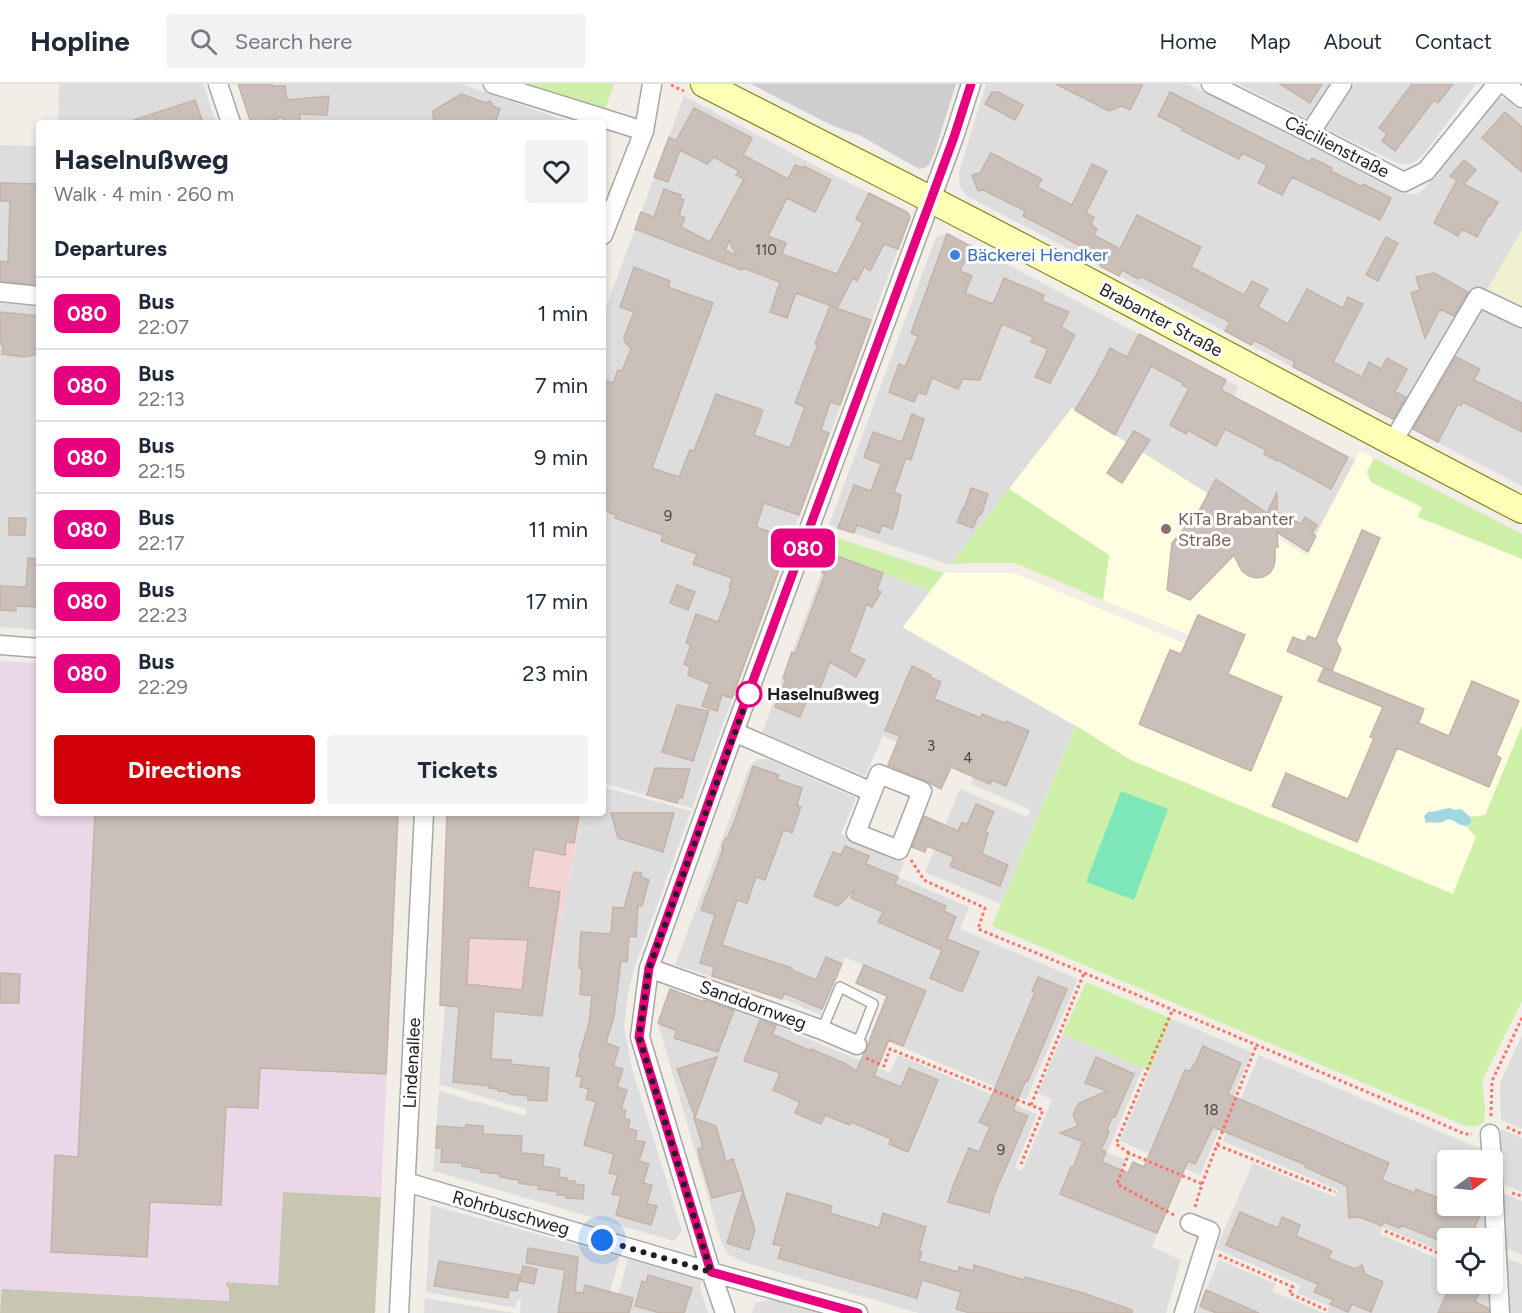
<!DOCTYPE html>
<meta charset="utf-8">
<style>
:root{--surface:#fff;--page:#f2f2f3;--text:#1f2937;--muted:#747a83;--line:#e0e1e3;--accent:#d00008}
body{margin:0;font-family:Figtree,sans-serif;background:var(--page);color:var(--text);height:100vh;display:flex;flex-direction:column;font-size:22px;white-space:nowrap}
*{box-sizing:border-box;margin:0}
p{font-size:20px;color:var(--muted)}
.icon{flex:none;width:33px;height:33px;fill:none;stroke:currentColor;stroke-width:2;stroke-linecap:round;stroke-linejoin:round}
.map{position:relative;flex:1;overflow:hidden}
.sheet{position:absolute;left:36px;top:36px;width:570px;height:696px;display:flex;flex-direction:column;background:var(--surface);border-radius:6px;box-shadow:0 3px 9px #0003}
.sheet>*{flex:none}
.badge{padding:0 12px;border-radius:9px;font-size:21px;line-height:39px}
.needle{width:39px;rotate:75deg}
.fabs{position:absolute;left:1437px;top:1066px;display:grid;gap:12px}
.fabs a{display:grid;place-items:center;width:66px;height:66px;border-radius:6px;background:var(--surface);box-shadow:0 3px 9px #0003;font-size:30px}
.you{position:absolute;width:30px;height:30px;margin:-15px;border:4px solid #fff;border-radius:50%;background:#1a73e8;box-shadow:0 0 0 9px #1a73e833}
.map>.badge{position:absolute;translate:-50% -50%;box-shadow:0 0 0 3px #fff}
h2{padding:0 18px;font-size:22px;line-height:54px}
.round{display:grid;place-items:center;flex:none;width:63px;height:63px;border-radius:6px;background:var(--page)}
.head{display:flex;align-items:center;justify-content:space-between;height:102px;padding:0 18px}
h1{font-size:28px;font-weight:700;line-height:45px}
.button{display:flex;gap:12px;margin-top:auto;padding:12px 18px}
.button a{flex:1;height:69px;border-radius:6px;background:var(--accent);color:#fff;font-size:24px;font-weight:700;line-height:69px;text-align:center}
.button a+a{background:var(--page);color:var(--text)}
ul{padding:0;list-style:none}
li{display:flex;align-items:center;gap:18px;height:72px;padding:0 18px;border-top:2px solid var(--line)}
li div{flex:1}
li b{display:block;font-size:22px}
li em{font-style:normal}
li .badge{min-width:66px;font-weight:700;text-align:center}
header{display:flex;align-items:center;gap:36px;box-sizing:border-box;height:84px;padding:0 30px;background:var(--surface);border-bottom:2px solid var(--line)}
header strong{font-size:28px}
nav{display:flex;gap:33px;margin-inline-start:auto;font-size:21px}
.search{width:420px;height:54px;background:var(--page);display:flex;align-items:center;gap:15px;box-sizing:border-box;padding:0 21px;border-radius:6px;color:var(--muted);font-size:22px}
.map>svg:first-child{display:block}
.residential{fill:#dedddd}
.commercial{fill:#f3d4d4}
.industrial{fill:#ebd7e8}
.education{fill:#fffee1}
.religious{fill:#cecece}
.construction{fill:#c7c6b0}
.farmland{fill:#f0f1d0}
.grass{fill:#ceefa8}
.pitch{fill:#7ee7ba}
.water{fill:#a3d6e3}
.building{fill:#cabfb9;stroke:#c5b3a7;stroke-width:1.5;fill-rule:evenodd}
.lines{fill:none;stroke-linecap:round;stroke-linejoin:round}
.lane-casing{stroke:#a7a7a7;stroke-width:12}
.street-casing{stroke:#a7a7a7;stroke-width:21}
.secondary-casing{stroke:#757e00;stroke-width:28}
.path{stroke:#ff7369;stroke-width:3;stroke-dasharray:3 3;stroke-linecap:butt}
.lane{stroke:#fff;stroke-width:9}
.street{stroke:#fff;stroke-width:18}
.secondary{stroke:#feffb7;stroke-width:26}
.line-casing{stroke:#fff;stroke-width:14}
.line{stroke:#e6007e;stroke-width:9}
.walk{stroke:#202020;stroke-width:6;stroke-dasharray:0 10.8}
.shop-dot{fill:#3f7fe0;stroke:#fff;stroke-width:2}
.education-dot{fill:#8d6e63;stroke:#fff;stroke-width:2}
.stop-dot{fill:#fff;stroke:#e6007e;stroke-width:3}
.labels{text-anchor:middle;stroke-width:6;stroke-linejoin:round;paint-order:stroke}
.number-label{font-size:15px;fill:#4a4846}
.street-label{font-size:18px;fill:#202020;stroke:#fff}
.shop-label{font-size:18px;fill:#366cbe;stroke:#fff;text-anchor:start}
.education-label{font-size:18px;fill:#785e54;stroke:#fff;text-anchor:start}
.stop-label{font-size:18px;font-weight:bold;fill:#202020;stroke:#fff;text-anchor:start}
</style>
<header>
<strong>Hopline</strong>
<div class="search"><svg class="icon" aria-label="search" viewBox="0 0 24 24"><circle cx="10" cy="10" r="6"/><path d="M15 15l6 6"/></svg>Search here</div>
<nav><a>Home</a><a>Map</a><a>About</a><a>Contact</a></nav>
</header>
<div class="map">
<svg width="1522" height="1229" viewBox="0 0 1522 1229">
<rect width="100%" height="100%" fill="#f2ede6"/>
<path class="residential" d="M59,0H203L216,39H58Z
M238,0H462L572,39H250Z
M986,0H1188L1407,110H1417L1424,105L1492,18L1500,13L1511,16L1522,26V146L1486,208L1472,204L1397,338L967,112L960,103L959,88Z
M1238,0H1337L1315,34L1308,35Z
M1346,0H1476L1424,70L1417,76L1410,80H1401L1393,77L1325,44L1323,36Z
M684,12L833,91L911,130L692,724L603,699V622L606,608L603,607V232Z
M0,61L39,62V202L0,198Z
M948,149L1239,303L1234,313L1355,376L1308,468L1223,414L1221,418L1072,324L950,481L829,441L936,153Z
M0,219L39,223V546L0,543Z
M1489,225L1522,241V402L1409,344L1473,230Z
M829,469L930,507L903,544L1076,642L1001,820L925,788L960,705L1027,733L1031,726L971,700L973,691L883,652L865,692L762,649Z
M757,675H768L856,714L841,750L904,778L898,793L969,823L960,845L1078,895L1026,1016L888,957L879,976L864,969L880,931L903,919L856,899L863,881L845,873L820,931L783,915L675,881L749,683Z
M603,703L691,727L634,885L628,909L624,942L632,985L682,1147L674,1157L433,1087L439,1007L526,1032V1025L439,1000L445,921L542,932L582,729H603Z
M670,905L693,914L742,927L890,989L898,971L1037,1030L1015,1083L1022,1087L1052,1016L1038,1009L1063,950L1143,984L1107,1068L1125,1076L1114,1101L1122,1104L1133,1077L1180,1097L1152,1163L1181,1176L1166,1229H919L740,1177L728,1170L721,1158L658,939Z
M1172,935L1252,968L1200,1091L1120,1057Z
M1522,951V1045L1501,1036L1500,999Z
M1259,971L1486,1067V1077H1448V1122H1488L1489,1155H1448L1447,1170L1383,1143L1380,1150L1447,1179L1448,1200H1491V1229H1327L1329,1222L1297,1209L1301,1201L1216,1165L1253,1079L1335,1113L1338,1106L1223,1057Z
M1501,1045L1522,1054V1108L1503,1100Z
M1504,1109L1522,1117V1171L1506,1164Z
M431,1121L620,1173L604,1229H520L521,1216L517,1215L516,1224L426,1208Z
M1506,1174L1522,1180V1229H1508Z
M628,1175L702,1196L700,1204L708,1229H613Z
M1219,1176L1276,1200L1272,1207L1324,1229H1196Z
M425,1214L515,1229H424Z
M771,1215L820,1229H752L755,1219Z"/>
<path class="commercial" d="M447,729H582L542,932L439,921Z"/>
<path class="industrial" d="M0,577L39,579V729H399L381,1113L283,1108L279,1201L226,1198L229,1207V1217L3,1206L0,1227Z"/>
<path class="education" d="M1072,324L1305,471L1360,367L1374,374L1367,388L1371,398L1423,424L1418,433L1522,475V642L1485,732L1470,733L1464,727L1445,725L1436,728L1431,737L1442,738L1447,736H1453L1460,742H1466L1476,753L1453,810L1131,676L1076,642L903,543L944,489H1014L1185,560L1189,551L1103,516L1109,471L1009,405Z"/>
<path class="religious" d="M751,0H956L935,67L929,81L924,84L919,85L859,51L833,42Z"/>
<path class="construction" d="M283,1108L381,1113L375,1229H0L2,1205L229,1217V1207L225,1198L278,1201Z"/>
<path class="farmland" d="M1522,146V225L1486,208Z"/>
<path class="grass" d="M522,0H614L604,28Z
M1374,374L1522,450V475L1418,433L1422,423L1371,398L1367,388Z
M1009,405L1109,471L1103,516L1015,479H967L950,481Z
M835,453L944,489L930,507L829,469Z
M1076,642L1131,676L1453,810L1476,753L1466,742L1470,739V733L1485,731L1522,642V917L1482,997L1485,1025L1484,1038C1475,1044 1471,1043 1461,1040L992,842Z
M1086,898L1172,935L1150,987L1063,950Z"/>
<path class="pitch" d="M1121,707L1168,725L1134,816L1086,798Z"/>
<path class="water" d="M1450,724L1455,726L1461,725L1470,733L1471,739L1466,742C1459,741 1457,738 1452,736C1446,734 1446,737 1442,738C1436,740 1432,737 1426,739L1424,732L1428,728C1436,728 1441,725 1450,724Z"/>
<path class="building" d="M238,0H272L273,2H285L287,16L329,12L327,31L300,30V38L285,39L283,33L264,39H251Z
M1056,0H1143L1130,26L1122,22L1109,27Z
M1280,0H1322L1310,19Z
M1412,0H1453L1438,19L1434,16L1395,67L1382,57L1387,50L1379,44Z
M992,8H998L1023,21L1015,36L985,20Z
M1170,8L1310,78L1312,74L1332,84L1331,87L1361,102L1363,100L1391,114L1380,136L1292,93L1282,111L1258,99L1267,81L1242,69L1239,75L1181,46L1182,44L1158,32Z
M461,10L486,19L490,17L493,22L500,25L495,39H442L434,36L433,33V27Z
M195,16L203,39H135L134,36Z
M694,24L752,54L743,71L788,95L795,81L803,84L804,82L831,96L815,128L787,114L768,152L786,159L782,170L837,190L863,139L856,135L869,109L907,128L910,133L898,165L884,160L870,187L864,183L857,197L853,194L837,224L796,209L787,234L770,228L780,198L743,184L742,186L635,145L641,128L654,133L664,105L681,111L680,114L684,116L679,131L685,134L681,143L710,158L744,95L736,91L739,87L714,73L707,80L680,66L668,98L654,93L669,53L676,57ZM729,157L737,172L725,166Z
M1505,28L1522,43V88L1482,54Z
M991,69L1042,95L1037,103L1072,121L1092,80L1107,87L1086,129L1094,133L1091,140L1097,145L1094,151L1120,165L1137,131L1201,163L1191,183L1244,211L1252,197L1268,205L1258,223L1288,240L1307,205L1343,224L1348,213L1363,220L1333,278L1362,293L1369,278L1381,285L1387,274L1407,285L1395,308L1406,313L1393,335L1293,283L1295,278L1254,256L1251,261L1225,247L1230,238L1140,192L1138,195L1122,186L1119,192L1100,182L1102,178L1094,174L1096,170L1023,132L1025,127L983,106L978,107L972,91L980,89Z
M1464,76L1476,86L1464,100L1498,118L1490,132L1489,131L1477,153L1462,145L1458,152L1434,139L1457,96L1450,92Z
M0,99L39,100V201L0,197V177L8,178L10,117H0Z
M947,150L972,163L960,187L972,192L965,209L993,220L1004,194L1044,211L1042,217L1069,228L1061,243L1075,251L1050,299L1035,293L1048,265L1031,258L1033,253L1002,240L980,296L963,295L958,305L932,294L926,311L918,308L914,318L889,308L899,280L905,283L918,252L911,249Z
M1386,153L1398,159L1378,197L1366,191Z
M634,183L670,197L668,203L713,219L652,384L679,393L690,366L694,367L716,310L763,326L754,351L790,364L805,323L795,319L818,260H815L830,222L871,236L840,321L830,318L821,346L829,349L799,431L764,419L756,443L790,455L732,614L722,611L717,627L702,622L710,600L688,591L690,583L684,580L691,561L686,559L696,530L718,538L731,504L729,503L732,494L693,480L697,470L661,457L663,451L615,434L616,431L603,426V296L613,299L618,286L622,287L631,265L625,258L624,253L634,228L620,223Z
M1434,189L1468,208L1454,232L1440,225L1425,254L1411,209L1420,206L1416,193Z
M0,228L39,232V270L24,273L2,270L3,261L0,260Z
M1139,250L1226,296L1221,306L1348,373L1331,405L1278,376L1277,377L1264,370L1266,366L1225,345L1216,362L1188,346L1186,350L1170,341L1189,304L1182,301L1183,299L1151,282L1115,351L1075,326L1094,295L1110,264L1127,273Z
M1456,273L1480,285L1474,296L1522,319V348L1463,318L1461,322L1458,320L1438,358L1413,345Z
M912,330L924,335L911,376L906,374L894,408L901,411L897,431L892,445L882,441L879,449L857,441L854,449L838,444L854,401L871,407L881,380L864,373L873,348L902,358Z
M1134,347L1150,356L1122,399L1107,389Z
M1216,395L1267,429L1277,408V428L1301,440L1305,433L1317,441L1312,449L1316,452L1308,468L1277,448L1278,463H1275V476L1274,482L1270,489L1263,493L1256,494L1249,492L1242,487L1234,471L1190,516L1167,506L1172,459L1200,425Z
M971,404L988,410L981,431L979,430L973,444L957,438L963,424L964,425Z
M9,434H26L25,451H9Z
M1362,446L1380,454L1336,557L1341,565L1332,587L1287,567L1293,553L1305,558L1308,552L1316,555Z
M829,469L883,489L877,506L881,508L872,523L867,520L849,568L865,576L856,593L830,578L819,607L812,604L800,633L775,623L786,595L783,594L792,568L795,570L825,490L822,489Z
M28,474L39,475V523L16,522V527L0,526V502L26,503Z
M677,501L695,508L688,526L670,519Z
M1198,531L1245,551L1228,590L1282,613L1251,687L1139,640L1170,566L1181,570Z
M912,582L931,591L930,593L941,598L934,615L981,634L982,630L1005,639L1006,637L1029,647L1006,702L992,696L990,700L951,683L941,705L926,697L888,681L900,652L885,646Z
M1324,584L1424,625L1419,638L1414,637L1449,652L1472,597L1519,617L1496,671L1501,674L1489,703L1397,664L1357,758L1272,722L1286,689L1348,715L1374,654L1370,653L1383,623L1318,597Z
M677,621L709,627L693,677L662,668Z
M753,682L779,691L777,695L802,704L797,721L801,723L792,749L786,746L785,747H783L765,796L756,793L747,819L737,816L722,861L792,884V886L816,896L826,873L842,880L822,925L784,909L782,915L712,892L714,883L700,879L715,831L701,826L723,765L722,762L725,755L728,753L735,736Z
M655,684L690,685L682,714L679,713L677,719L647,711Z
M976,720L994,728L985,748L988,749L982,770L1008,781L1000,802L950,782L954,773L927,762L925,768L912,763L924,732L958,747L962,738L967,741Z
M95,729H398L386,990L260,984L258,1024L226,1023L221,1121L150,1118L147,1173L51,1168L55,1071L78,1073Z
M447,729H571L579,731L574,759L566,758L565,771L534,765L528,803L560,808L542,932L494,927L491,975L511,976V980L549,984L547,1017L528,1016V1012L509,1010V1008L498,1007V1005L489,1004V1002L453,998L459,923L440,921ZM469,854L528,856L522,906L467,900Z
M611,729H674L663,768L618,754Z
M845,762L869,772L866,780L898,793L895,800L946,822L944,827L956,833L947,855L979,868L962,908L930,894L942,866L878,838L883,828L851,814L855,805L838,822L814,812L833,768L841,771Z
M634,788L641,789V793L649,796L642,822L638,821L636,853L629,852L627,878L621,877L614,932L606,959L619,964L613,982L623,985L617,1003L627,1006L621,1025L626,1026L624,1034L630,1036L628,1044L637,1047L635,1056L645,1058L639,1077L649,1080L643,1099L652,1101L647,1120L657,1122L651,1141L616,1131L621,1112L612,1110L618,1091L609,1089L614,1070L584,1061L596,1018L586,1015L589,1005L580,1003L582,993L576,992L581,973L579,972L589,939L592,912L580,910L582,885L579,884L581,848L611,850L613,823L624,824Z
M864,881L926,907L903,962L889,956L874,992L901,1003L909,984L938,996L908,1068L889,1060L891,1055L851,1038L850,1041L825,1031L821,1040L795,1029L800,1018L773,1006L780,989L744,977L760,936L776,942L772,950L811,967V965L846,980L856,987L864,970L867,965L870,955L887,912L856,899Z
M0,889L20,890L19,919H0Z
M1038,893L1067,905L1028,997L1026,996L1013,1026L1028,1032L994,1111L989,1129L948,1118L955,1097L969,1064L979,1068L990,1043L979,1038L990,1016L1035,908L1032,907Z
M670,905L704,918V916L734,926L718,968L674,954L677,947L658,939Z
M1203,962L1241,979L1228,1010L1389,1079L1382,1096L1415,1109L1416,1105L1448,1118V1122H1456L1480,1132L1469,1155H1448V1160L1401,1141L1400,1144L1384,1138L1382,1142L1360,1133L1349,1134L1347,1102L1305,1083L1306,1081L1213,1043L1195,1080L1188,1077L1157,1149L1060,1110L1071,1083L1073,1084L1083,1058L1060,1049L1078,1042L1073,1031L1079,1019L1107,1007L1085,999L1096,973L1134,990L1115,1033L1112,1034L1107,1045L1109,1048L1101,1066L1106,1068L1102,1078L1128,1089L1133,1078L1144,1083L1185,986L1190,987L1197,976Z
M717,973L695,1033L677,985Z
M694,1034L716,1042L726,1077L733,1075L743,1106L712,1114L700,1075L698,1065L703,1063Z
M466,1041L483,1042V1050L522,1052L521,1069L544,1071L543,1082L560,1085L559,1093L567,1094V1097H575V1100L584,1101L583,1115L566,1114V1111H557V1108L538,1105L539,1102L519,1099V1096L509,1095V1094L500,1093V1090L481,1088V1085L462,1082V1079L441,1078L442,1064H436L437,1042L466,1044Z
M743,1107L755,1146L749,1166L727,1159Z
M787,1109L832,1122L830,1129L879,1144L883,1129L926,1143L919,1168H922L919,1177L958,1188L959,1183L973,1187L974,1181L1024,1196L1025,1193L1083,1209L1132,1226V1229H970L956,1225L961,1208L922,1196L917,1214L778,1174L782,1162L773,1160Z
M1240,1128L1278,1144L1282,1133L1300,1141L1296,1152L1332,1167L1328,1174L1355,1185L1362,1181L1365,1190L1383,1198L1371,1228L1352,1220L1348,1228L1330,1220L1334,1216L1314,1208L1318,1200L1226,1161Z
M528,1164L578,1173L575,1208L583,1209L585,1201L633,1214L629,1229H558L565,1186L526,1179Z
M439,1177L520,1191L517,1207L509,1206L508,1214L434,1202Z
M523,1182L537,1185L534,1200L520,1197Z
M648,1191L692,1204L684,1229H660L635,1222L642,1197L646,1199Z
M1451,1200H1483L1475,1218L1488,1224L1489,1229H1438Z
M1206,1206L1259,1229H1216L1207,1225L1200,1222Z"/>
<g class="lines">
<g class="lane-casing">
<path id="lane" d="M822,946L840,903L873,920L857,961"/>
</g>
<g class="street-casing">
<path id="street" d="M218,0L231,39
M493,0L644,47
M1211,0L1310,49L1404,98L1426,87L1497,0
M1505,0L1522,14
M1310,49L1342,0
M603,151L644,47L652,0
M0,208L39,212
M1392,359L1478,213L1522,234
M0,561L39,564
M734,648L872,708
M879,690L922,707L899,766L856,749Z
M649,884L822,946L857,961
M1490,1050L1492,1077
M1492,1079L1500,1229
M406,1098L711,1188L858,1229
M399,1229L424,729
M725,1229L711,1188L640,953L649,884L734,648L954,53L971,0
M1184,1229L1210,1147L1190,1139"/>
</g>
<g class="secondary-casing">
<path id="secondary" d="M704,0C835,66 966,133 1096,201C1238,276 1379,352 1522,426"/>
</g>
<path class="path" d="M671,1L684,7
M911,776L924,796L985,824L978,845C1141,912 1303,980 1465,1050H1472
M866,974L884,982L890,965L1043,1026L1021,1080
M1031,1021L1084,889
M1491,1032L1492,997L1522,934
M1507,1043L1522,1050
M1217,1061L1257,960
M1129,1069L1116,1060L1172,927
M1512,1109L1522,1112
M1195,1123L1202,1100L1217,1061L1335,1108
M1174,1131L1117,1100L1129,1069L1202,1100
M1385,1147L1448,1173
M1219,1171L1293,1203L1289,1209L1326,1226"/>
<use href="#lane" class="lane"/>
<use href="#street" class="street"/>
<use href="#secondary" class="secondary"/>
</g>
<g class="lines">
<g class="line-casing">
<path id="line" d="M858,1229L711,1188L639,953L649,884L734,648L954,53L971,0"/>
</g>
<use href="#line" class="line"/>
<path class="walk" d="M602,1156L711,1188L639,953L649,884L749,610"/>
</g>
<circle class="shop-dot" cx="955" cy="171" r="6"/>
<circle class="education-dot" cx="1166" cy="445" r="6"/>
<circle class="stop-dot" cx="749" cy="610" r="12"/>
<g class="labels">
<g class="number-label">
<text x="766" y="171">110</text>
<text x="668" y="437">9</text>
<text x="931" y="667">3</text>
<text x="968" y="679">4</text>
<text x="1211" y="1031">18</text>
<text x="1001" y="1071">9</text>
</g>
<g class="street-label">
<text transform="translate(1337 63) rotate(27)" y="6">Cäcilienstraße</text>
<text transform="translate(1161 236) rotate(28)" y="6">Brabanter Straße</text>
<text transform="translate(753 921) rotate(20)" y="6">Sanddornweg</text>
<text transform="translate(412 979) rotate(-87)" y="6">Lindenallee</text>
<text transform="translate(511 1129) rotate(16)" y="6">Rohrbuschweg</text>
</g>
<g class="shop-label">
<text x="967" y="177">Bäckerei Hendker</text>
</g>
<g class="education-label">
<text x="1178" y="441">KiTa Brabanter<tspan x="1178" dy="21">Straße</tspan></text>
</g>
<g class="stop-label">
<text x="767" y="616">Haselnußweg</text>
</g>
</g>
</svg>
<div class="fabs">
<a><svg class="needle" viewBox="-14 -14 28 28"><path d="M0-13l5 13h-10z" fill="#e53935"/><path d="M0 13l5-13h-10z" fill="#747a83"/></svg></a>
<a><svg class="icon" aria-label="locate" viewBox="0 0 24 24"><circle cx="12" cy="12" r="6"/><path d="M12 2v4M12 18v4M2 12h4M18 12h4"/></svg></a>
</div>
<div class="you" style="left:602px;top:1156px"></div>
<b class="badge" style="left:803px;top:464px;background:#e6007e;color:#fff">080</b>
<section class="sheet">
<div class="head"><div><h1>Haselnußweg</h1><p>Walk · 4 min · 260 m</p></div><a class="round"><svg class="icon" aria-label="heart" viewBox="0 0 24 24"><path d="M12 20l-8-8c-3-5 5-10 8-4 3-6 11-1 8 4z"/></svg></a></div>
<h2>Departures</h2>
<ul>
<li><span class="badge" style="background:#e6007e;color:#fff">080</span><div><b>Bus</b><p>22:07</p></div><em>1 min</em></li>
<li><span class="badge" style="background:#e6007e;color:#fff">080</span><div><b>Bus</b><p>22:13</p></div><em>7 min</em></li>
<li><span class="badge" style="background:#e6007e;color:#fff">080</span><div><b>Bus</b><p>22:15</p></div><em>9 min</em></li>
<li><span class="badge" style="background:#e6007e;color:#fff">080</span><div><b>Bus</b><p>22:17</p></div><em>11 min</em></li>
<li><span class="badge" style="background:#e6007e;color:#fff">080</span><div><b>Bus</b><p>22:23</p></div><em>17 min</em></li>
<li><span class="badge" style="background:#e6007e;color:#fff">080</span><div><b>Bus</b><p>22:29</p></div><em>23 min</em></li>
</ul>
<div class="button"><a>Directions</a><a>Tickets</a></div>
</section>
</div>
